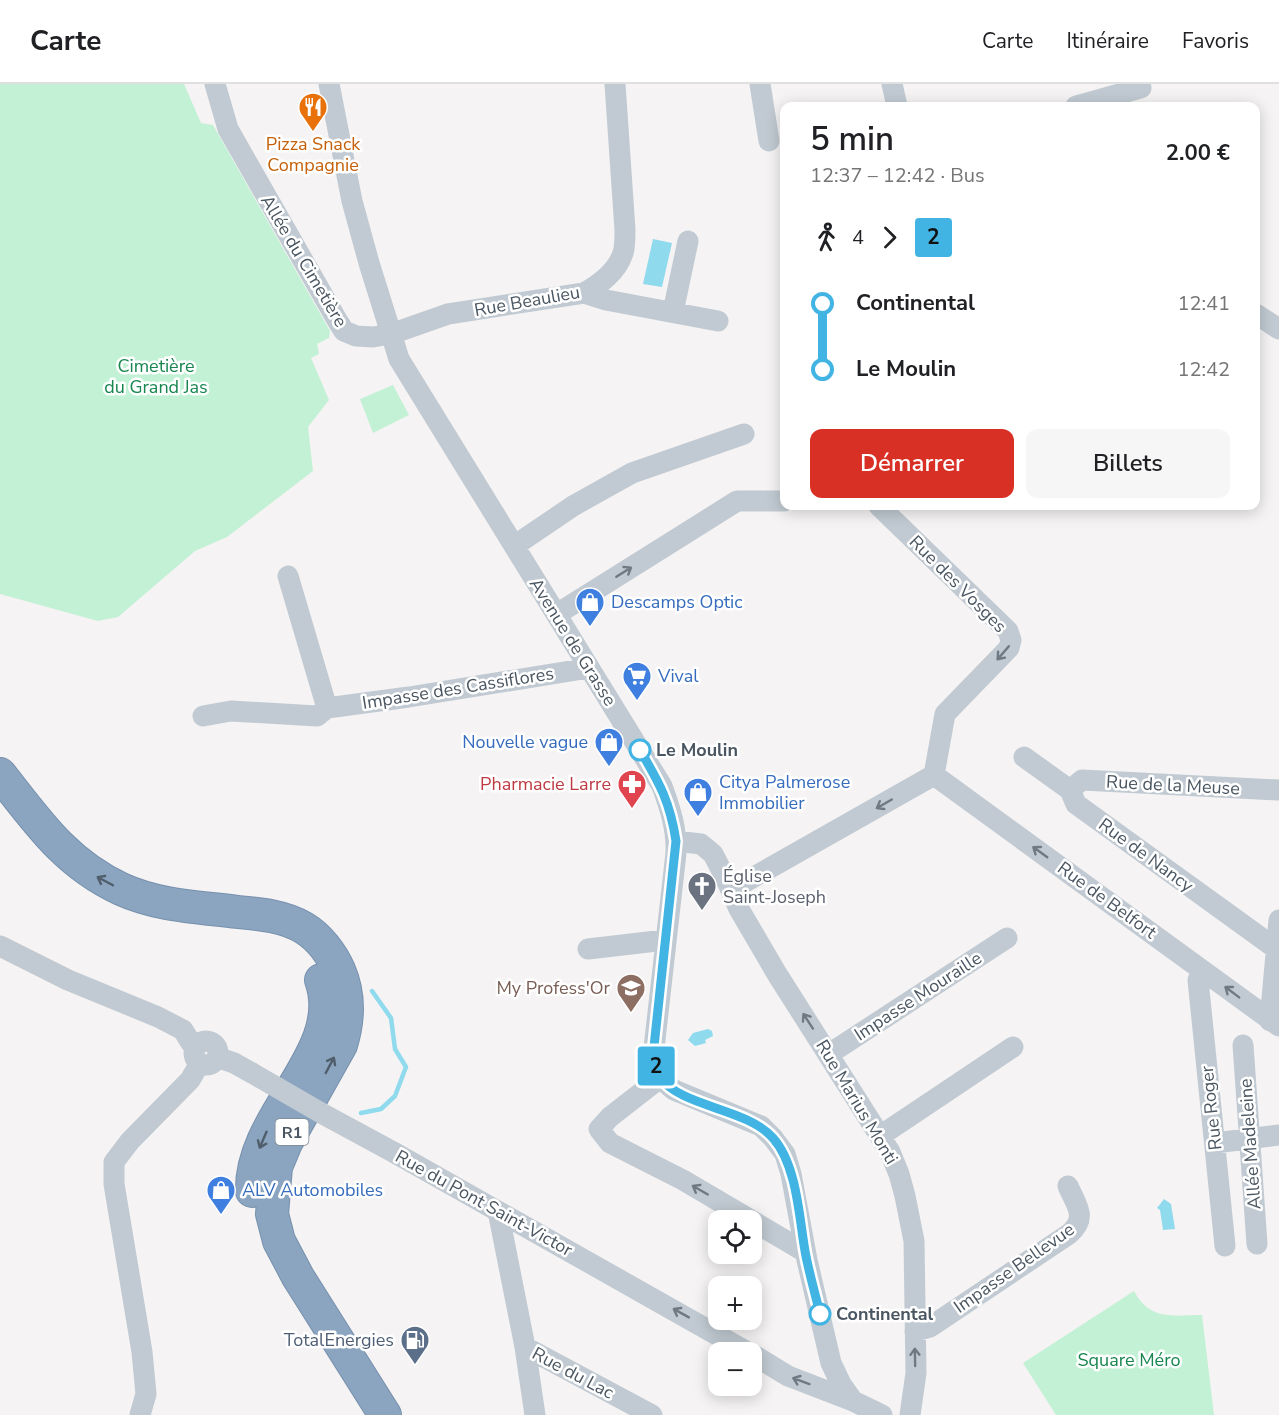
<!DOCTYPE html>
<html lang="fr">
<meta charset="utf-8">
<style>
:root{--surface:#fff;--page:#f6f6f6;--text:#202124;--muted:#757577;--line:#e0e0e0;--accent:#d93025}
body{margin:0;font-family:"Nunito Sans",sans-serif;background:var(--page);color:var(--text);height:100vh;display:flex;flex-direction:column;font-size:22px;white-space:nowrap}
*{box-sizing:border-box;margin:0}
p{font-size:20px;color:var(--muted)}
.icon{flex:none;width:33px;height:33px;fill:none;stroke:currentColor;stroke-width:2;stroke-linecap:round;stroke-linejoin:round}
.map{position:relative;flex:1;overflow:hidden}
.side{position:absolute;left:780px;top:18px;width:480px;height:408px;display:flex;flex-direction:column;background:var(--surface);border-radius:12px;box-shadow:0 3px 15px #0003}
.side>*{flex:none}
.badge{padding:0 12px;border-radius:4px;font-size:21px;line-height:39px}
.controls{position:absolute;left:708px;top:1126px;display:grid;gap:12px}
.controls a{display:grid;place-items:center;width:54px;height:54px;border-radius:12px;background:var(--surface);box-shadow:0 3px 15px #0003;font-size:30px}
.map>.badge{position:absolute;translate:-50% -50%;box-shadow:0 0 0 3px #fff}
.legs{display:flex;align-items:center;gap:9px;height:66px;padding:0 30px;font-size:20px}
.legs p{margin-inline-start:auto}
.head{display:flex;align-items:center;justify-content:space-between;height:102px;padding:0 30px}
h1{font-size:33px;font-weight:600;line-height:45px}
.button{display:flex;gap:12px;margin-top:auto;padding:12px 30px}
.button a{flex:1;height:69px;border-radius:12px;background:var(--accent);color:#fff;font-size:24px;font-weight:600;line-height:69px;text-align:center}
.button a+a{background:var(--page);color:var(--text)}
ul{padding:0 30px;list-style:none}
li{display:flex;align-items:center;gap:21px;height:66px;font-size:22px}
li i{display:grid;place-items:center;width:9px;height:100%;margin:0 8px;background:currentColor}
li i::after{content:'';width:15px;height:15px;margin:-8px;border:4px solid;border-radius:50%;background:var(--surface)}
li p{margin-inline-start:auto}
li:first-child i{background:linear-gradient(#0000 50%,currentColor 0)}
li:last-child i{background:linear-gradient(currentColor 50%,#0000 0)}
header{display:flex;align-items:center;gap:36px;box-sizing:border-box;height:84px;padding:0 30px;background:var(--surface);border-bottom:2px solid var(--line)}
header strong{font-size:28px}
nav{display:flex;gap:33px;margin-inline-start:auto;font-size:21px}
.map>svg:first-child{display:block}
.green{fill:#c3f1d5}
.water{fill:#90daee}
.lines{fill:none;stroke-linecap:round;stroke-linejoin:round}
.stream{stroke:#90daee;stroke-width:4.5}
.highway-casing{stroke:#7690ad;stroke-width:34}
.minor{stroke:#c1cad2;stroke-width:21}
.highway{stroke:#8ba5c1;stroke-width:32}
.minor-bridge{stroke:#c1cad2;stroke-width:21}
.oneway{stroke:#6e7983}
.oneway2{stroke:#505e6b}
.line-1-casing{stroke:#fff;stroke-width:14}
.line-1{stroke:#42b4e3;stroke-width:9}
.stop-1-dot{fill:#fff;stroke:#42b4e3;stroke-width:3}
.labels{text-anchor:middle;stroke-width:5;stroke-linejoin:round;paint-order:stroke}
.shield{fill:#fff;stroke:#808990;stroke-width:1.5}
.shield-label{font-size:16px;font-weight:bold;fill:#4a5661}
.food-label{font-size:18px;fill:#c56008;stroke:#fff}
.street-label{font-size:18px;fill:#4a5661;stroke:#fff}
.park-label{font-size:18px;fill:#17864f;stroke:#fff}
.shop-label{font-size:18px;fill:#366cbe;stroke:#fff;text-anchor:start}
.stop-label{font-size:18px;font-weight:bold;fill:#4a5661;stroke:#fff;text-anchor:start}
.health-label{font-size:18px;fill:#be3a42;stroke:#fff;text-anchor:end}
.worship-label{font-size:18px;fill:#5b616d;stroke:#fff;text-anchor:start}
.education-label{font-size:18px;fill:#785e54;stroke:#fff;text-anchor:end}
.service-label{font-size:18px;fill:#4e5e75;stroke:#fff;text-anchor:end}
</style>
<header>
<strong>Carte</strong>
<nav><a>Carte</a><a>Itinéraire</a><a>Favoris</a></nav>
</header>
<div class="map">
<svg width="1279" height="1331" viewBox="0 0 1279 1331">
<rect width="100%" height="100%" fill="#f5f3f3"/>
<path class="green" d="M0,0H184L201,39L213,41L330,247L329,254L317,260L319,270L311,274L329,316L308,343L313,387L227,453L195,467L118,533L98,537L0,510Z
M393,301L409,331L373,349L360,315Z
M1134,1207C1150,1237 1172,1231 1202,1231L1214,1331H1056L1023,1279Z"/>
<path class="water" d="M653,155L672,159L662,203L643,200Z
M708,945L712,947L713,952L705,956L706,959L695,962L688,956L693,949Z
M1164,1115L1171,1120L1175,1145L1163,1146L1160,1126L1157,1124Z"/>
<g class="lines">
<path class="stream" d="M361,1029L381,1025L395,1012L406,983L395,965L391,934L372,907"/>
<g class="highway-casing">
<path id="highway" d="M0,690C37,737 65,779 121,805C158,822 199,823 238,828C260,830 284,832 304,844C319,853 332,870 339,886C350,911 349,935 341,961L286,1059L276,1083L272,1130L279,1157L298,1193L385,1331
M252,1107C250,1030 347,968 321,896"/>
</g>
<path class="minor" d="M215,0L228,45L337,236L344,247L356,252L373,253L391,250L448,230L584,209C600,200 617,188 623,169C625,163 625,153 625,146L615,0
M329,0L352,117L369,179L399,275L662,702C670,724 677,745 676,769L653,973L660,994L674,1006L761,1042L773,1054L785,1070L791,1090L807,1176L831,1279L841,1300L853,1317L882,1331
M760,0L769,57
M892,0L897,22
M1076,22L1141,4
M584,209L606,216L718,237
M673,228L688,157
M1256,230L1279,245
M514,462L573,422L632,389L744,350
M288,492L327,624L409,613L589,584
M557,530L737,417H784
M203,632L231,627L317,632L327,624
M1024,673L1070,706L1076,720L1275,864
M934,691L1279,942
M1070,706L1082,696L1279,706
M676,757L701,760L713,770L726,795L739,825L777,890L890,1068L899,1090L905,1112L914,1157L916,1289L910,1331
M731,806L934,691L945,630L1009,564L1011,556L1008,547L879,422
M0,862L68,896L158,933L183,946L191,959L197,962
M588,865L665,856
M1203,887L1198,896L1225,1162
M1270,937L1279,836
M194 969a12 12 0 1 1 24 0a12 12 0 1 1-24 0Z
M1243,961L1257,1160
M829,970L1007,854
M217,973L234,979L252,989
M660,994L610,1033L599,1045L610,1059L683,1096L805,1168
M880,1052L1013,963
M1215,1059L1279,1051
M395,1069L749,1269
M498,1127L525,1263L535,1331
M915,1247L930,1243L1069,1150C1088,1133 1077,1123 1068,1102
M525,1263L652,1331
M752,1270L788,1292L853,1317
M140,1331L146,1310L142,1268L114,1100V1078L130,1057L190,996L200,979"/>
<use href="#highway" class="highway"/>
<path class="minor-bridge" d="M252,989L323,1030L395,1069"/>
</g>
<defs><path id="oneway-shaft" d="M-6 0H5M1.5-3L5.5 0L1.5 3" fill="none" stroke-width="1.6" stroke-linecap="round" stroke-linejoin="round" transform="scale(1.5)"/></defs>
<g class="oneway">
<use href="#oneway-shaft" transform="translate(624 488) rotate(-32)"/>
<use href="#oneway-shaft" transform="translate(1003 569) rotate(131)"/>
<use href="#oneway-shaft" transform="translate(884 720) rotate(150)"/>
<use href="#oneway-shaft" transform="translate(1040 768) rotate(-144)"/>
<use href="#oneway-shaft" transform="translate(1232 908) rotate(-143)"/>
<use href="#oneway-shaft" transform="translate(808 937) rotate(-123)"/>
<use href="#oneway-shaft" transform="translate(700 1106) rotate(-150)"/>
<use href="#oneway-shaft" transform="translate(681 1229) rotate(-151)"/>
<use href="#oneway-shaft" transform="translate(915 1273) rotate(-91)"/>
<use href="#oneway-shaft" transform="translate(801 1297) rotate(-160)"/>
</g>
<g class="oneway2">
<use href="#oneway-shaft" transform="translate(105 797) rotate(-152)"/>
<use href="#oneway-shaft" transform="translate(330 981) rotate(-62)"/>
<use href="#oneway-shaft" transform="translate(263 1056) rotate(113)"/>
</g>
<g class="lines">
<g class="line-1-casing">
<path id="line-1" d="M640,666C660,700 670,718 676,757L653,972C655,979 657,989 661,994C681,1023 747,1024 773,1054C797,1081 799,1133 805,1167C809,1189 815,1209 820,1230"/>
</g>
<use href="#line-1" class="line-1"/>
</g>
<defs>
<g id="restaurant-pin" transform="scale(1.5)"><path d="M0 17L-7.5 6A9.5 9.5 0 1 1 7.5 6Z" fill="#e8710a" stroke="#fff"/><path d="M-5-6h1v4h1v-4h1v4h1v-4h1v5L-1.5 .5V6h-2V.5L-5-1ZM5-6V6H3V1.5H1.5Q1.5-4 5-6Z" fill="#fff"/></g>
<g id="shop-pin" transform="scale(1.5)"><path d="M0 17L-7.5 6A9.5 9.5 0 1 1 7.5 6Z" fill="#3f7fe0" stroke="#fff"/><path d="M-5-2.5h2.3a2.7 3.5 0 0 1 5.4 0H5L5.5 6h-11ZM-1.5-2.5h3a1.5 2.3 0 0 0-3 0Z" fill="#fff"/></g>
<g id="supermarket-pin" transform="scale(1.5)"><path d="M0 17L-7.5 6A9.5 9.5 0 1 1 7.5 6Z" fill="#3f7fe0" stroke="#fff"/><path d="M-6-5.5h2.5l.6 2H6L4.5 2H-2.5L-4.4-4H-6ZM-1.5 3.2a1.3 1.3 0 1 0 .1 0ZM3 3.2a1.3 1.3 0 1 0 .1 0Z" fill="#fff"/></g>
<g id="pharmacy-pin" transform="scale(1.5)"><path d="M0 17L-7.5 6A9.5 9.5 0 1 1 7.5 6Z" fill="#e0444e" stroke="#fff"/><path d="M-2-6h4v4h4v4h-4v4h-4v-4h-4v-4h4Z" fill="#fff"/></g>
<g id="church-pin" transform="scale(1.5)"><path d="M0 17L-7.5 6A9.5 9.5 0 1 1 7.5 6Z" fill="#6b7280" stroke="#fff"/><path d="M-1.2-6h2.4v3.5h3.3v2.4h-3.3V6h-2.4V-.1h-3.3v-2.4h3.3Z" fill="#fff"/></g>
<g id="university-pin" transform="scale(1.5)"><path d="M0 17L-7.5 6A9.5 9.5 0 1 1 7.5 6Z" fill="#8d6e63" stroke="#fff"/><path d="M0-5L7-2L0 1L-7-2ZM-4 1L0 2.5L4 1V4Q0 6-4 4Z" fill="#fff"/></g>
<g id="fuel-pin" transform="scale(1.5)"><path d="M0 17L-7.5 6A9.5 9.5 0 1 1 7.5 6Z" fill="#5c6f8a" stroke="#fff"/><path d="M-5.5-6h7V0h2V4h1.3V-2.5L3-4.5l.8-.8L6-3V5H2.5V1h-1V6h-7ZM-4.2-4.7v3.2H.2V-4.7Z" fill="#fff"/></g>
</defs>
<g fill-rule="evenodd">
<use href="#restaurant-pin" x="313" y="23"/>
<use href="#shop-pin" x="590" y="518"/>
<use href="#supermarket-pin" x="637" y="592"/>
<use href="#shop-pin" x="609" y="658"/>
<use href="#pharmacy-pin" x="632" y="700"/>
<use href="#shop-pin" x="698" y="708"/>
<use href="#church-pin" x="702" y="802"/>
<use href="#university-pin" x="631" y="904"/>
<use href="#shop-pin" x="221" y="1106"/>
<use href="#fuel-pin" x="415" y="1256"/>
</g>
<g class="stop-1-dot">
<circle cx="640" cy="666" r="10"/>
<circle cx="820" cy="1230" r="10"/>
</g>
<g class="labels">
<rect class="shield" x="275.5" y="1035" width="33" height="26" rx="4.5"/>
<g class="shield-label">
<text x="292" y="1054">R1</text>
</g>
<g class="food-label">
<text x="313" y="66">Pizza Snack<tspan x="313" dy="21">Compagnie</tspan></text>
</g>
<g class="street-label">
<text transform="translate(304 177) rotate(59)" y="6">Allée du Cimetière</text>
<text transform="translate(527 217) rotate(-10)" y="6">Rue Beaulieu</text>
<text transform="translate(958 500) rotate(45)" y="6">Rue des Vosges</text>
<text transform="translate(573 558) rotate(58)" y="6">Avenue de Grasse</text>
<text transform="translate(458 604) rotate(-9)" y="6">Impasse des Cassiflores</text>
<text transform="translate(1173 701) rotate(3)" y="6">Rue de la Meuse</text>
<text transform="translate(1146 771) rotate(36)" y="6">Rue de Nancy</text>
<text transform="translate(1107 816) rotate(36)" y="6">Rue de Belfort</text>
<text transform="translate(918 912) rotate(-33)" y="6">Impasse Mouraille</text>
<text transform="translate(857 1018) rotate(59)" y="6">Rue Marius Monti</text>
<text transform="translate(1211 1024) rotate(-96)" y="6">Rue Roger</text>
<text transform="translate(1250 1060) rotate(-94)" y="6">Allée Madeleine</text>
<text transform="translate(484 1119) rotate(29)" y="6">Rue du Pont Saint-Victor</text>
<text transform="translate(1014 1184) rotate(-35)" y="6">Impasse Bellevue</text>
<text transform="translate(573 1289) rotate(28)" y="6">Rue du Lac</text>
</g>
<g class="park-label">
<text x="156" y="288">Cimetière<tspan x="156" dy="21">du Grand Jas</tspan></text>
<text x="1129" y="1282">Square Méro</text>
</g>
<g class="shop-label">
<text x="611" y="524">Descamps Optic</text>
<text x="658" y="598">Vival</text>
<text x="588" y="664" text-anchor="end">Nouvelle vague</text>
<text x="719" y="704">Citya Palmerose<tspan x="719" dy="21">Immobilier</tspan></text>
<text x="242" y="1112">ALV Automobiles</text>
</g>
<g class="stop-label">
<text x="656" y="672">Le Moulin</text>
<text x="836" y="1236">Continental</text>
</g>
<g class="health-label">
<text x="611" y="706">Pharmacie Larre</text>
</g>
<g class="worship-label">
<text x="723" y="798">Église<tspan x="723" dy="21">Saint-Joseph</tspan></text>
</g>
<g class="education-label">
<text x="610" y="910">My Profess'Or</text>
</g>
<g class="service-label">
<text x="394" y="1262">TotalEnergies</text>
</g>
</g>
</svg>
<div class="controls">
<a><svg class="icon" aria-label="locate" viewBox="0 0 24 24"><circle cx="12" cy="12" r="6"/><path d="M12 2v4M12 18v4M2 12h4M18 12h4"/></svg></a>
<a>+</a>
<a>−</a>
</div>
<b class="badge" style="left:656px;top:982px;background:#42b4e3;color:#111">2</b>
<section class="side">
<div class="head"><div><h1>5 min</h1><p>12:37 – 12:42 · Bus</p></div><b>2.00 €</b></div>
<div class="legs"><svg class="icon" aria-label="walk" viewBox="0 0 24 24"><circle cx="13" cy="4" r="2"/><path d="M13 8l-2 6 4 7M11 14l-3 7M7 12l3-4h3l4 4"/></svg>4<svg class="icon" aria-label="forward" viewBox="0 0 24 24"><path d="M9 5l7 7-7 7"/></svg><b class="badge" style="background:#42b4e3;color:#111">2</b></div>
<ul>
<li><i style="color:#42b4e3"></i><b>Continental</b><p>12:41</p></li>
<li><i style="color:#42b4e3"></i><b>Le Moulin</b><p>12:42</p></li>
</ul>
<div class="button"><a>Démarrer</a><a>Billets</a></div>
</section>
</div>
